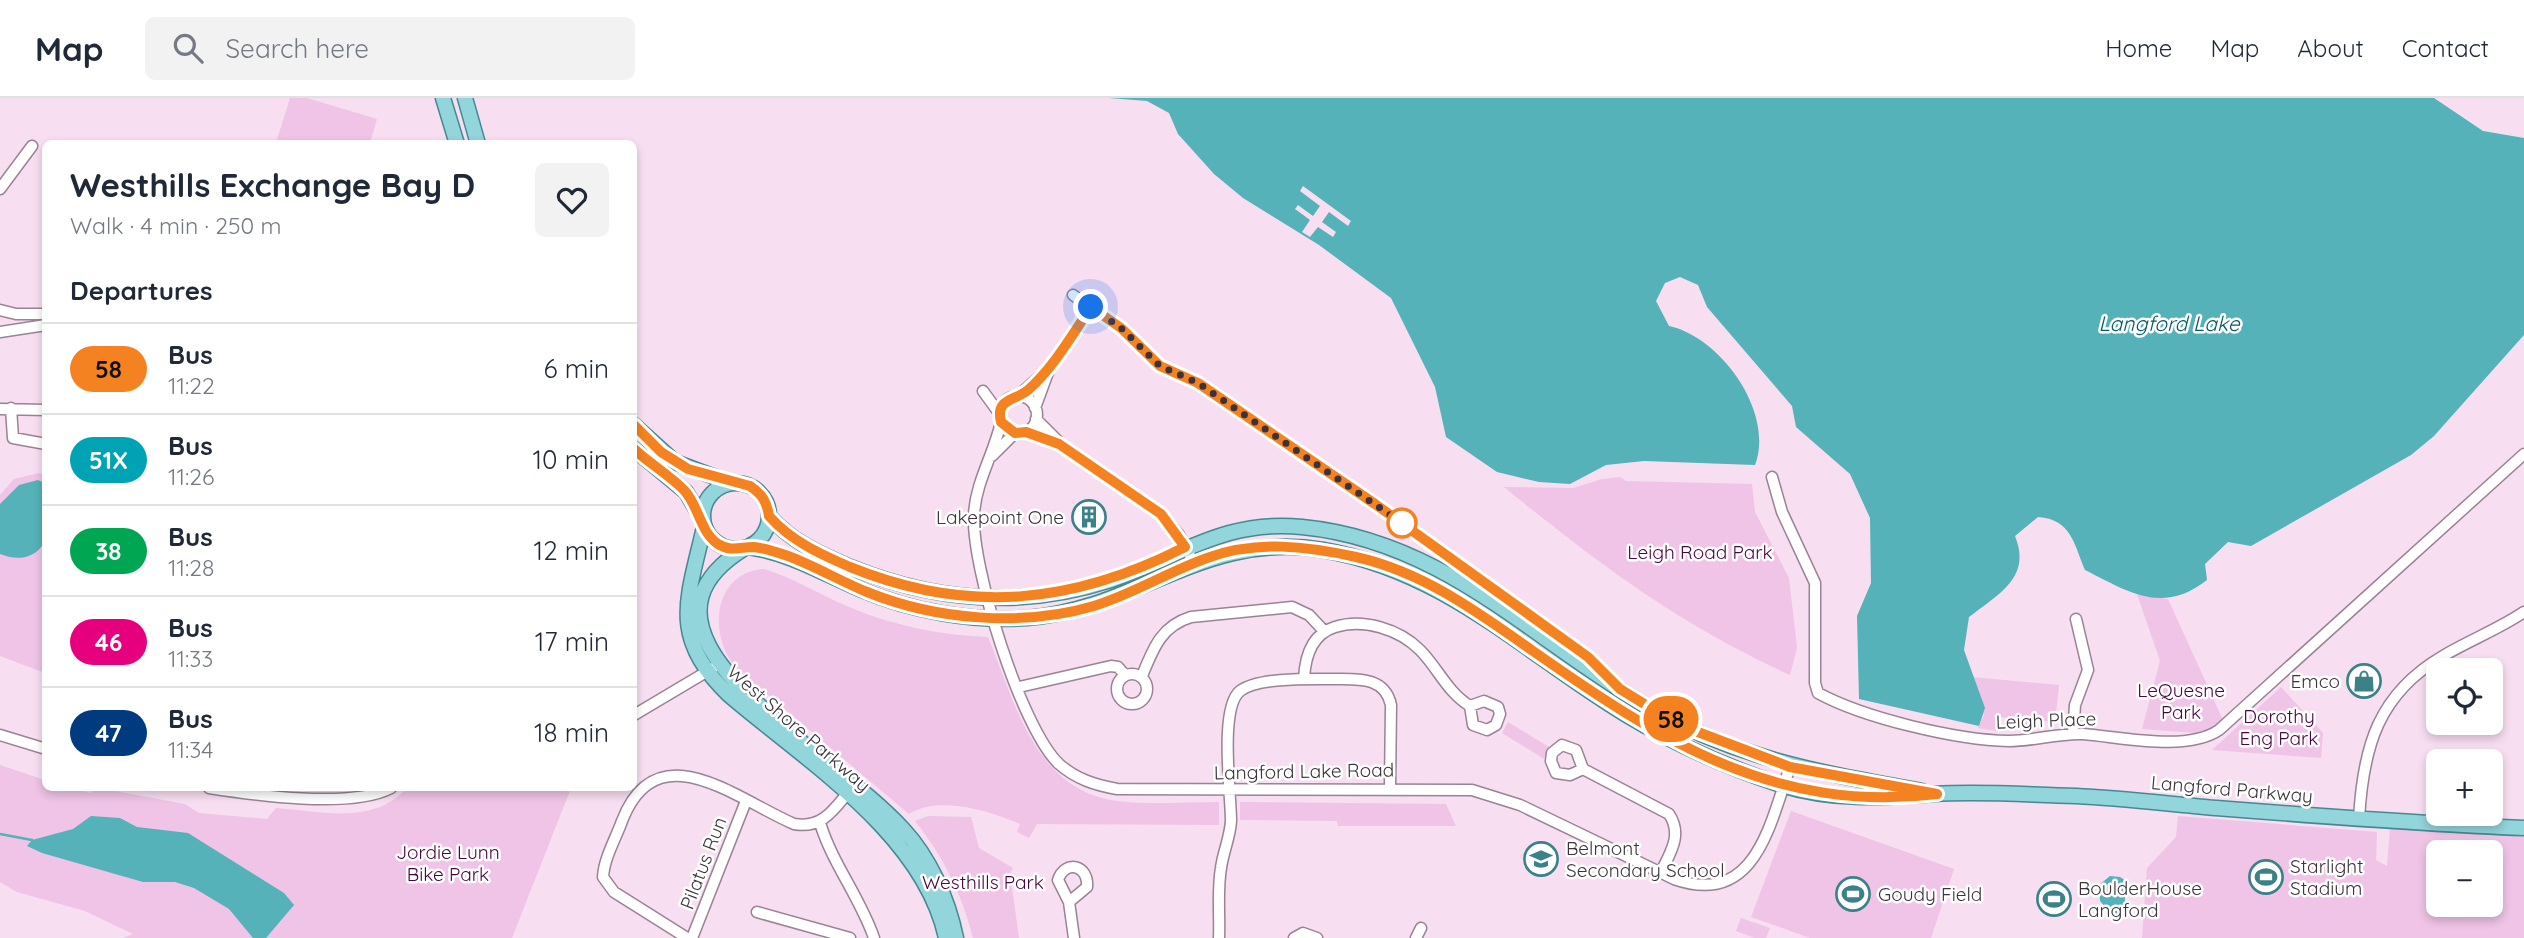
<!DOCTYPE html>
<meta charset="utf-8">
<style>
:root{--surface:#fff;--page:#f2f2f3;--text:#1f2937;--muted:#747a83;--line:#e0e1e3}
body{margin:0;font-family:Quicksand,sans-serif;background:var(--page);color:var(--text);height:100vh;display:flex;flex-direction:column;font-size:26px;white-space:nowrap}
*{box-sizing:border-box;margin:0}
p{font-size:23px;color:var(--muted)}
.icon{flex:none;width:38px;height:38px;fill:none;stroke:currentColor;stroke-width:2;stroke-linecap:round;stroke-linejoin:round}
.map{position:relative;flex:1;overflow:hidden}
.drawer{position:absolute;left:42px;top:42px;width:595px;height:651px;display:flex;flex-direction:column;background:var(--surface);border-radius:10px;box-shadow:0 4px 10px #0003}
.drawer>*{flex:none}
.badge{padding:0 14px;border-radius:23px;font-size:24px;line-height:46px}
.controls{position:absolute;left:2426px;top:560px;display:grid;gap:14px}
.controls a{display:grid;place-items:center;width:77px;height:77px;border-radius:10px;background:var(--surface);box-shadow:0 4px 10px #0003;font-size:35px}
.you{position:absolute;width:35px;height:35px;margin:-18px;border:5px solid #fff;border-radius:50%;background:#1a73e8;box-shadow:0 0 0 10px #1a73e833}
.map>.badge{position:absolute;translate:-50% -50%;box-shadow:0 0 0 4px #fff}
h2{padding:0 28px;font-size:26px;line-height:63px}
.round{display:grid;place-items:center;flex:none;width:74px;height:74px;border-radius:10px;background:var(--page)}
.summary{display:flex;align-items:center;justify-content:space-between;height:119px;padding:0 28px}
h1{font-size:33px;font-weight:700;line-height:52px}
ul{padding:0;list-style:none}
li{display:flex;align-items:center;gap:21px;height:91px;padding:0 28px;border-top:2px solid var(--line)}
li div{flex:1}
li b{display:block;font-size:26px}
li em{font-style:normal}
li .badge{min-width:77px;font-weight:700;text-align:center}
header{display:flex;align-items:center;gap:42px;box-sizing:border-box;height:98px;padding:0 35px;background:var(--surface);border-bottom:2px solid var(--line)}
header strong{font-size:33px}
nav{display:flex;gap:38px;margin-inline-start:auto;font-size:24px}
.search{width:490px;height:63px;background:var(--page);display:flex;align-items:center;gap:18px;box-sizing:border-box;padding:0 24px;border-radius:10px;color:var(--muted);font-size:26px}
.map>svg:first-child{display:block}
.green{fill:#efc4e6;fill-rule:evenodd}
.water{fill:#54b2b8}
.pier{fill:#f7def1}
.lines{fill:none;stroke-linecap:round;stroke-linejoin:round}
.stream{stroke:#54b2b8;stroke-width:2.5}
.minor-casing{stroke:#998395;stroke-width:13}
.major-casing{stroke:#458a92;stroke-width:17}
.minor{stroke:#fff;stroke-width:10}
.major{stroke:#92d5da;stroke-width:14}
.line-casing{stroke:#fff;stroke-width:16}
.line{stroke:#f58220;stroke-width:10}
.walk{stroke:#3c333a;stroke-width:7;stroke-dasharray:0 12.6}
.stop-dot{fill:#fff;stroke:#f58220;stroke-width:3.5}
.labels{text-anchor:middle;stroke-width:5;stroke-linejoin:round;paint-order:stroke}
.poi-label{font-size:19px;fill:#3c333a;stroke:#fff;text-anchor:start}
.park-label{font-size:19px;fill:#480541;stroke:#fff}
.street-label{font-size:19px;fill:#3c333a;stroke:#fff}
.water-label{font-size:21px;font-style:italic;fill:#065b60;stroke:#fff}
</style>
<header>
<strong>Map</strong>
<div class="search"><svg class="icon" aria-label="search" viewBox="0 0 24 24"><circle cx="10" cy="10" r="6"/><path d="M15 15l6 6"/></svg>Search here</div>
<nav><a>Home</a><a>Map</a><a>About</a><a>Contact</a></nav>
</header>
<div class="map">
<svg width="2524" height="840" viewBox="0 0 2524 840">
<rect width="100%" height="100%" fill="#f7def1"/>
<path class="green" d="M290,0H307L377,21L370,45H276Z
M39,375L46,378L45,575L0,558V397L14,381Z
M1620,379L1626,383L1752,386L1755,414L1789,480L1797,550L1790,577C1677,525 1600,467 1504,389L1573,390L1602,381Z
M764,471C794,480 820,497 849,509C894,528 940,537 988,539C1015,604 1034,692 1117,703C1150,707 1186,704 1219,704V727L1037,726L1029,740L1017,734L1020,726C990,713 939,697 909,716L737,571C707,538 713,474 764,471Z
M2137,496L2168,501L2223,622L2209,636L2142,631L2160,563Z
M1972,579L2059,587L2055,624L2031,622L2030,632L2015,631L2009,620L1996,619V633L1978,630L1984,617Z
M2281,589L2323,635L2321,660L2212,652Z
M1508,624L1549,649L1544,661L1502,635Z
M0,667L45,682L46,690H70L90,695L99,690L185,706L199,715L267,721L276,710C322,713 372,728 407,690H571L512,840H123L133,836L85,813L17,794L0,784Z
M1240,704L1446,706L1456,728H1338L1337,723L1240,722Z
M1791,713L1954,771L1931,840H1810L1751,819Z
M928,718L971,719L979,750L1013,770L1010,775L1019,840H973C962,796 943,758 915,723Z
M2178,718L2377,734L2376,762L2387,768L2390,730L2524,737V840H2142L2147,770L2176,739ZM2438,754H2490V807H2438Z
M1741,820L1770,830L1766,840H1755L1736,833Z"/>
<path class="water" d="M1109,0H2434L2483,33L2524,40V237L2434,338L2411,357L2251,448L2228,444L2205,466L2207,482C2162,517 2129,494 2085,472C2074,446 2071,421 2038,419L2015,438C2032,480 1998,496 1969,519L1964,552L1985,610L1979,628L1859,601L1857,518L1871,485L1870,420L1850,376L1796,329L1792,308L1707,209L1698,187L1680,179L1665,185L1656,203L1669,228C1721,239 1775,315 1755,367L1644,363L1606,367L1570,386L1539,384L1497,374L1446,339L1435,289L1391,200L1319,147L1243,100L1214,76L1178,36L1169,15L1147,3Z
M38,382L45,385V435L42,448C31,462 15,462 0,456V406L19,387Z
M91,718L120,720L137,729L188,735L284,795L294,807L266,840H253L229,811L194,790L175,784H143L42,755L27,748L32,742L73,731Z
M2110,778L2120,779L2128,784L2125,796V818L2114,819L2100,803L2099,787Z"/>
<path class="pier" d="M1303,88L1351,123L1348,128L1329,114L1322,124L1336,134L1333,139L1318,129L1310,139L1302,134L1310,122L1295,111L1298,107L1313,118L1320,108L1300,93Z"/>
<g class="lines">
<path class="stream" d="M0,736L32,742"/>
<g class="minor-casing">
<path id="minor" d="M0,91L32,48
M1073,197L1121,231L1160,268L1197,285L1286,344L1589,559L1610,580
M0,212L16,216H46
M0,234L46,227
M983,293L999,315
M1018,298L1046,273
M999 317a19 19 0 1 1 38 0a19 19 0 1 1-38 0Z
M11,310L13,340L46,346
M1035,310L1050,269L1091,210
M0,311L46,312
M1036,321L1058,343
M1001,324C994,356 976,383 974,416C971,469 1021,630 1059,666C1076,681 1095,687 1117,691L1472,692L1520,707L1674,781C1756,810 1770,725 1790,669
M1026,334L1059,346L1161,416L1179,437L1194,465
M992,358L1015,335
M1772,379L1782,414L1815,485V585L1818,595C1864,620 1956,642 2009,643C2033,643 2058,635 2083,636C2121,639 2187,654 2219,632L2524,356
M1117 591a15 15 0 1 1 30 0a15 15 0 1 1-30 0Z
M1142,578C1153,551 1161,528 1191,519L1292,509L1309,517L1324,533
M1304,581C1305,559 1312,536 1335,529C1363,520 1399,531 1420,552C1438,570 1447,594 1470,608
M1019,589L1111,568L1118,569L1125,577
M1484,603L1498,609L1500,616L1496,627L1487,632L1473,627L1470,608Z
M634,617L713,570
M2073,636L2075,607L2088,572L2076,521
M0,637L46,651
M1562,647L1576,652L1583,671L1570,677L1556,675L1551,663L1552,655Z
M1583,671L1669,716C1683,737 1670,755 1661,774
M209,690C255,697 350,711 391,690
M2359,721C2363,649 2378,596 2443,558C2470,542 2499,531 2524,514
M820,725C833,767 860,799 874,840
M1069,804L1087,789C1089,767 1065,761 1058,782L1069,804L1074,840
M757,814L850,840
M687,840L614,794L603,779C604,760 616,740 622,723C657,633 736,701 794,726C823,731 834,711 851,691
M692,840L746,703
M1219,840C1220,817 1217,793 1221,770C1223,754 1230,740 1231,723C1231,696 1219,610 1240,593C1258,579 1312,581 1335,581C1359,581 1385,579 1391,607L1390,690
M1294,840L1303,835L1317,840
M1416,840L1421,830"/>
</g>
<g class="major-casing">
<path id="major" d="M443,0L457,46
M465,0L478,46
M634,327L675,364L731,385
M634,351L686,394L702,421
M703 418a33 33 0 1 1 66 0a33 33 0 1 1-66 0Z
M769,418C791,443 819,456 848,468C933,503 1022,511 1111,482C1179,459 1224,421 1302,429C1446,443 1534,544 1653,612C1741,662 1824,675 1922,693
M704,429C688,500 668,539 729,597C806,663 924,736 946,840
M749,449C790,455 824,476 862,492C911,513 973,524 1027,520C1138,511 1207,432 1323,452C1446,473 1523,554 1625,616C1673,645 1724,668 1778,686C1831,703 1881,700 1935,696C1981,693 2029,697 2076,698C2122,700 2169,706 2216,710C2318,718 2421,726 2524,730
M745,450C641,513 740,592 797,640C832,670 871,697 903,731C930,760 948,801 956,840"/>
</g>
<use href="#minor" class="minor"/>
<use href="#major" class="major"/>
</g>
<g class="lines">
<g class="line-casing">
<path id="line" d="M634,327L661,354L688,371L750,388C762,396 767,404 769,418C791,443 820,456 850,469C968,517 1073,506 1185,449L1161,416L1059,346L1026,334L1015,335L1001,324C995,300 1015,303 1028,292C1054,269 1072,237 1091,209L1121,230L1160,268L1198,285L1375,406L1588,559L1620,591L1654,612L1690,631L1790,669L1937,696C1775,716 1660,642 1533,553C1478,514 1423,474 1356,459C1307,448 1256,442 1207,460C1168,474 1133,496 1094,508C1022,529 936,522 867,494C840,483 815,468 788,458C777,454 765,450 753,449C741,449 730,454 718,446C700,434 699,408 684,392C669,377 649,365 634,351"/>
</g>
<use href="#line" class="line"/>
<path class="walk" d="M1091,209L1121,230L1160,268L1198,285L1402,425"/>
</g>
<defs>
<g id="building-ring" transform="scale(1.75)"><circle r="9.5" fill="#fff" stroke="#3a8288" stroke-width="1.5"/><path d="M-4-6H4V6H1V3H-1V6H-4ZM-2.5-4.3h1.7v1.8h-1.7ZM.8-4.3h1.7v1.8H.8ZM-2.5-1h1.7V.8h-1.7ZM.8-1h1.7V.8H.8Z" fill="#3a8288"/></g>
<g id="shop-ring" transform="scale(1.75)"><circle r="9.5" fill="#fff" stroke="#3a8288" stroke-width="1.5"/><path d="M-5-2.5h2.3a2.7 3.5 0 0 1 5.4 0H5L5.5 6h-11ZM-1.5-2.5h3a1.5 2.3 0 0 0-3 0Z" fill="#3a8288"/></g>
<g id="school-ring" transform="scale(1.75)"><circle r="9.5" fill="#fff" stroke="#3a8288" stroke-width="1.5"/><path d="M0-5L7-2L0 1L-7-2ZM-4 1L0 2.5L4 1V4Q0 6-4 4Z" fill="#3a8288"/></g>
<g id="stadium-ring" transform="scale(1.75)"><circle r="9.5" fill="#fff" stroke="#3a8288" stroke-width="1.5"/><path d="M0-5a6.5 5 0 1 0 0 10a6.5 5 0 1 0 0-10ZM-3.5-1.8h7v3.6h-7Z" fill="#3a8288"/></g>
</defs>
<g fill-rule="evenodd">
<use href="#building-ring" x="1089" y="419"/>
<use href="#shop-ring" x="2364" y="583"/>
<use href="#school-ring" x="1541" y="761"/>
<use href="#stadium-ring" x="2266" y="779"/>
<use href="#stadium-ring" x="1853" y="796"/>
<use href="#stadium-ring" x="2054" y="801"/>
</g>
<circle class="stop-dot" cx="1402" cy="425" r="14"/>
<g class="labels">
<g class="poi-label">
<text x="1064" y="426" text-anchor="end">Lakepoint One</text>
<text x="2340" y="590" text-anchor="end">Emco</text>
<text x="1566" y="757">Belmont<tspan x="1566" dy="22">Secondary School</tspan></text>
<text x="2290" y="775">Starlight<tspan x="2290" dy="22">Stadium</tspan></text>
<text x="2078" y="797">BoulderHouse<tspan x="2078" dy="22">Langford</tspan></text>
<text x="1878" y="803">Goudy Field</text>
</g>
<g class="park-label">
<text x="1700" y="461">Leigh Road Park</text>
<text x="2181" y="599">LeQuesne<tspan x="2181" dy="22">Park</tspan></text>
<text x="2279" y="625">Dorothy<tspan x="2279" dy="22">Eng Park</tspan></text>
<text x="448" y="761">Jordie Lunn<tspan x="448" dy="22">Bike Park</tspan></text>
<text x="983" y="791">Westhills Park</text>
</g>
<g class="street-label">
<text transform="translate(2046 622) rotate(-2)" y="7">Leigh Place</text>
<text transform="translate(799 630) rotate(41)" y="7">West Shore Parkway</text>
<text transform="translate(1304 673) rotate(-1)" y="7">Langford Lake Road</text>
<text transform="translate(2232 691) rotate(5)" y="7">Langford Parkway</text>
<text transform="translate(703 765) rotate(-69)" y="7">Pilatus Run</text>
</g>
<g class="water-label">
<text x="2169" y="233">Langford Lake</text>
</g>
</g>
</svg>
<div class="controls">
<a><svg class="icon" aria-label="locate" viewBox="0 0 24 24"><circle cx="12" cy="12" r="6"/><path d="M12 2v4M12 18v4M2 12h4M18 12h4"/></svg></a>
<a>+</a>
<a>−</a>
</div>
<div class="you" style="left:1091px;top:209px"></div>
<b class="badge" style="left:1671px;top:621px;background:#f58220;color:#111">58</b>
<section class="drawer">
<div class="summary"><div><h1>Westhills Exchange Bay D</h1><p>Walk · 4 min · 250 m</p></div><a class="round"><svg class="icon" aria-label="heart" viewBox="0 0 24 24"><path d="M12 20l-8-8c-3-5 5-10 8-4 3-6 11-1 8 4z"/></svg></a></div>
<h2>Departures</h2>
<ul>
<li><span class="badge" style="background:#f58220;color:#111">58</span><div><b>Bus</b><p>11:22</p></div><em>6 min</em></li>
<li><span class="badge" style="background:#00a3b4;color:#fff">51X</span><div><b>Bus</b><p>11:26</p></div><em>10 min</em></li>
<li><span class="badge" style="background:#00a651;color:#fff">38</span><div><b>Bus</b><p>11:28</p></div><em>12 min</em></li>
<li><span class="badge" style="background:#e6007e;color:#fff">46</span><div><b>Bus</b><p>11:33</p></div><em>17 min</em></li>
<li><span class="badge" style="background:#003b80;color:#fff">47</span><div><b>Bus</b><p>11:34</p></div><em>18 min</em></li>
</ul>
</section>
</div>
